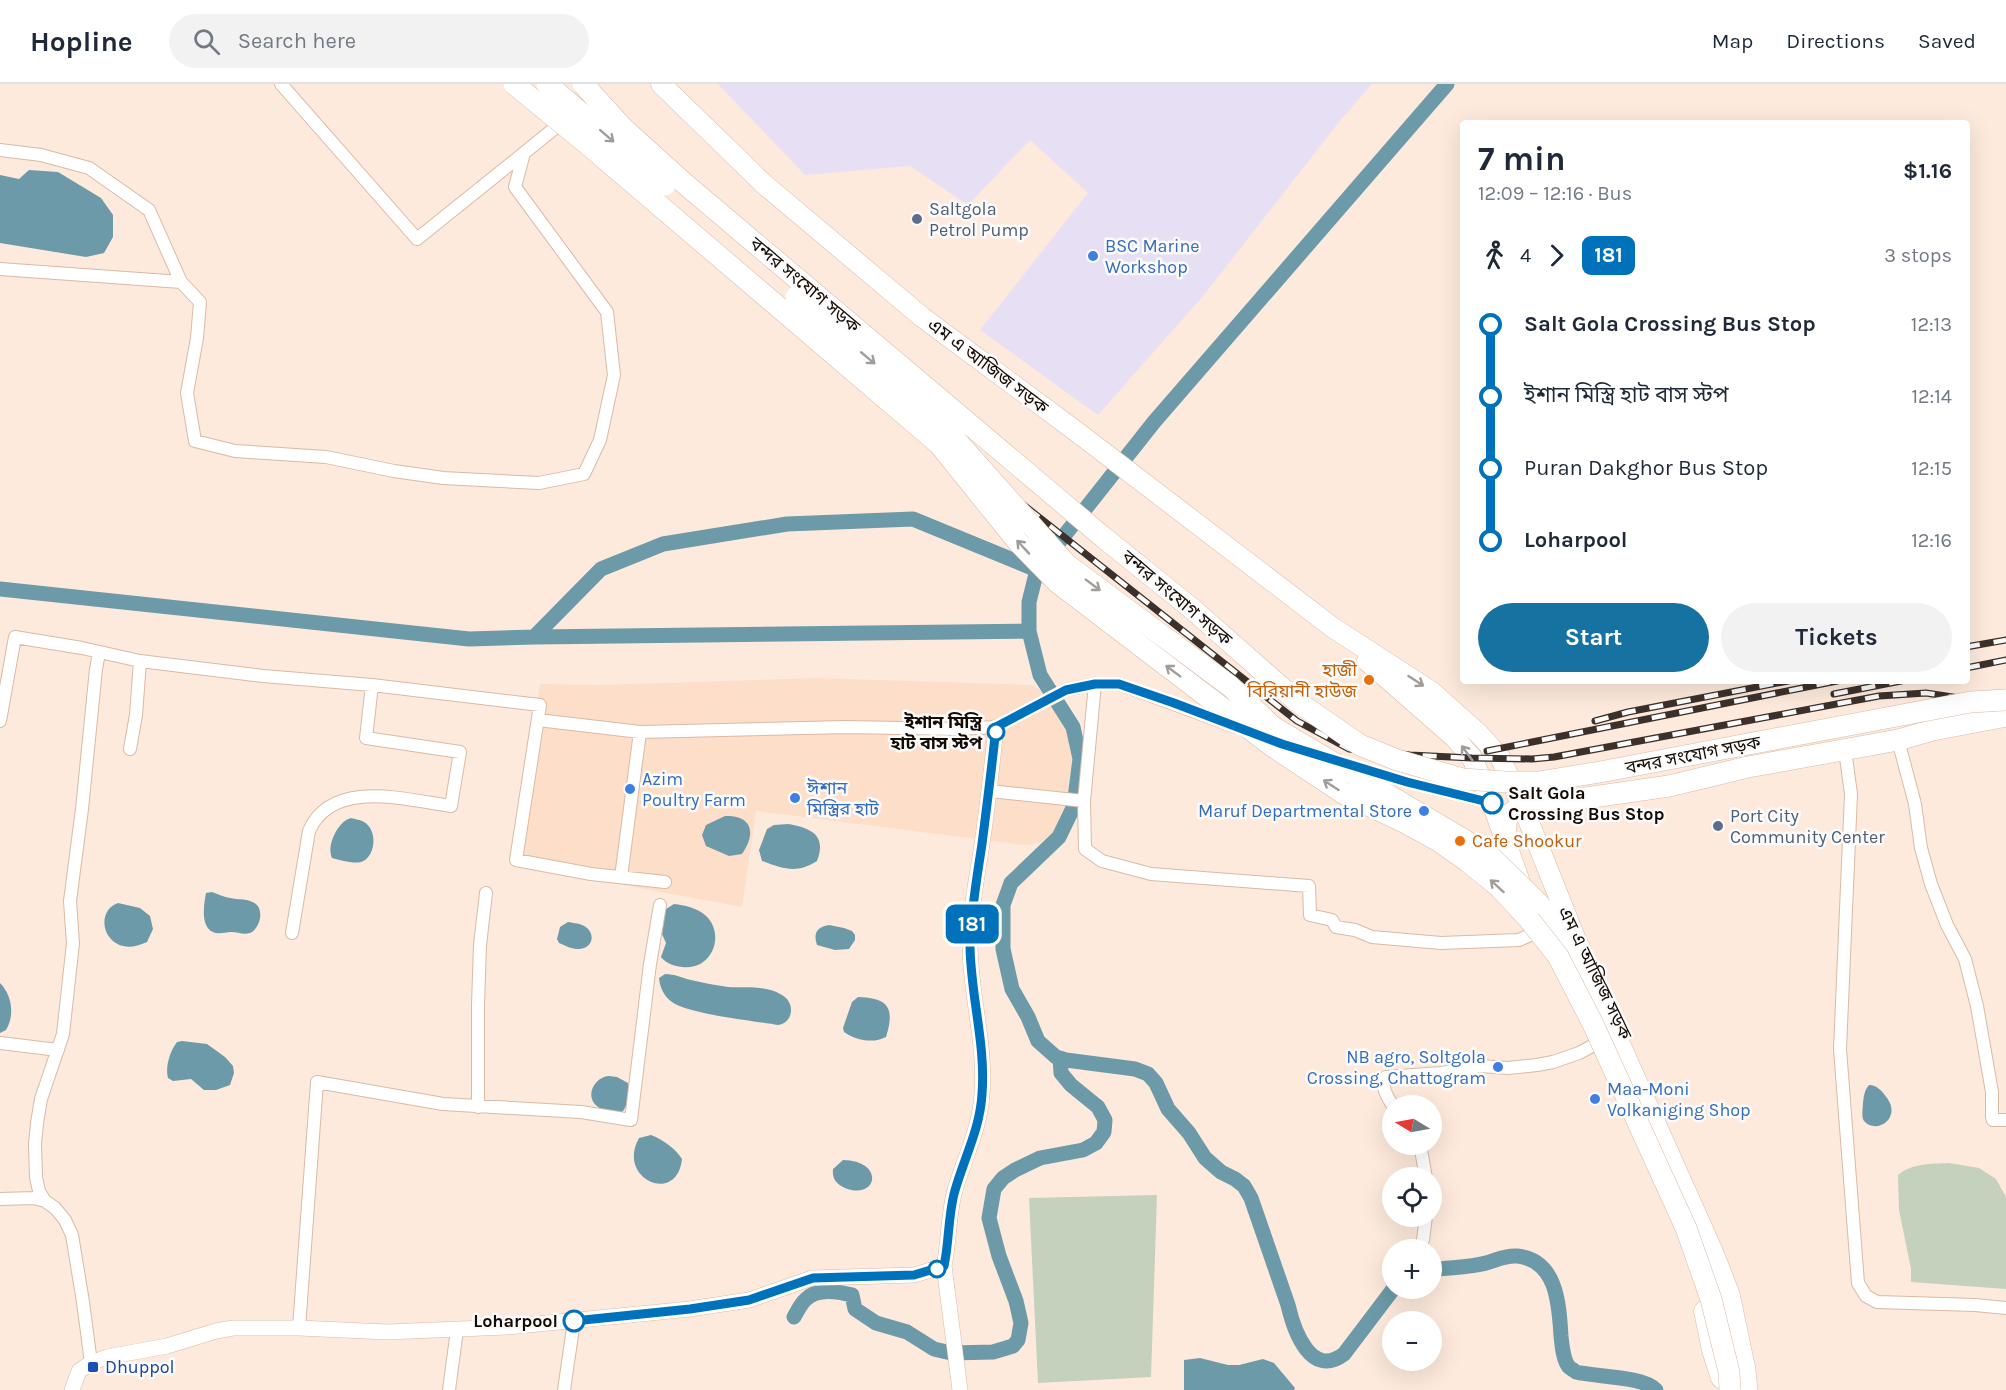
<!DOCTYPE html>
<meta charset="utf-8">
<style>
:root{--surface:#fff;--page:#f2f2f3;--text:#1f2937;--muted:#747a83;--line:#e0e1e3;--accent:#1673a1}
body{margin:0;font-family:Karla,"Noto Sans Bengali",sans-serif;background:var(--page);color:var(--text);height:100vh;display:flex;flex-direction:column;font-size:22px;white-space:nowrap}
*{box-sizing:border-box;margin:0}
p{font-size:20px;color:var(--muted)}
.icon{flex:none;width:33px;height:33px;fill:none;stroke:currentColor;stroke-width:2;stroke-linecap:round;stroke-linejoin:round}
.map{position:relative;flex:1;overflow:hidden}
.drawer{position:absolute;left:1460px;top:36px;width:510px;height:564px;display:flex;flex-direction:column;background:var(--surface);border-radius:6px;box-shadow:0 6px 24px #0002}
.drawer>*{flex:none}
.badge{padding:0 12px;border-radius:9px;font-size:21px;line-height:39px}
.needle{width:39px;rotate:280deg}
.controls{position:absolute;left:1382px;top:1011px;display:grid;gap:12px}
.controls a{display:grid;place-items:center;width:60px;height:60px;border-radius:50%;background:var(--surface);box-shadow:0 6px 24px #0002;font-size:30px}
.map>.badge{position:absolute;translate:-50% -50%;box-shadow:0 0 0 3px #fff}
.legs{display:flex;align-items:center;gap:9px;height:66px;padding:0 18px;font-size:20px}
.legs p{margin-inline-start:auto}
.overview{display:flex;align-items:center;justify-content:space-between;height:102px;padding:0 18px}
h1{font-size:33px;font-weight:700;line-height:45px}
.cta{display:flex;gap:12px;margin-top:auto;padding:12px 18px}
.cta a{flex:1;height:69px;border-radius:36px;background:var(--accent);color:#fff;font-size:24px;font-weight:700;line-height:69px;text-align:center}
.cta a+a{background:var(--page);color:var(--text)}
ul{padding:0 18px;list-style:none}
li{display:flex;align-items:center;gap:21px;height:72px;font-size:22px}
li i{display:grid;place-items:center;width:9px;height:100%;margin:0 8px;background:currentColor}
li i::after{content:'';width:15px;height:15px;margin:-8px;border:4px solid;border-radius:50%;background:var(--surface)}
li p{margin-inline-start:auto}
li:first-child i{background:linear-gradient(#0000 50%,currentColor 0)}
li:last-child i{background:linear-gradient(currentColor 50%,#0000 0)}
header{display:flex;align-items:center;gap:36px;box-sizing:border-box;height:84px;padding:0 30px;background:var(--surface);border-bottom:2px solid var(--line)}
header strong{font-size:28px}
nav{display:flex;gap:33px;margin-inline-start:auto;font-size:21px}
.search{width:420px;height:54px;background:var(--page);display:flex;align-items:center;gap:15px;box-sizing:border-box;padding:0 21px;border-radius:33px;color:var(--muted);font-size:22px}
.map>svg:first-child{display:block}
.built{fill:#fddec9}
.industrial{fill:#e7e0f5}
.green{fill:#c4d1bc}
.water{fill:#6c9aa8}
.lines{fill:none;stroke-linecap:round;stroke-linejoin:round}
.canal{stroke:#6c9aa8;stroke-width:15}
.minor-casing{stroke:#d9baa5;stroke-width:14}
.tertiary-casing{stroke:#d9baa5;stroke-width:16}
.primary-casing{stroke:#d9baa5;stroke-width:21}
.trunk-casing{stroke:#d9baa5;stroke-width:22}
.minor{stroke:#fff;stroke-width:12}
.tertiary{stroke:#fff;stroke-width:15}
.primary{stroke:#fff;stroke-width:20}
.trunk{stroke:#fff;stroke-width:21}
.rail-casing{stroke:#3c312a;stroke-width:7}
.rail{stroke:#fbfbfb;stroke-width:4.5;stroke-dasharray:14;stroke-linecap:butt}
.trunk-bridge-casing{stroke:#d9baa5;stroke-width:22;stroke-linecap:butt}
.trunk-bridge{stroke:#fff;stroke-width:21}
.oneway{stroke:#a19d9b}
.line-1-casing{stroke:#fff;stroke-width:14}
.line-1{stroke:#0072bc;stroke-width:9}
.service-dot{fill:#5c6f8a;stroke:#fbfbfb;stroke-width:2}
.shop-dot{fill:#3f7fe0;stroke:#fbfbfb;stroke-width:2}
.food-dot{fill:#e8710a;stroke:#fbfbfb;stroke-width:2}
.stop-1-dot{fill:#fff;stroke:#0072bc;stroke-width:3}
.transit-dot{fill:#1a4fb4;stroke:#fbfbfb;stroke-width:2}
.labels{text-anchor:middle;stroke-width:5;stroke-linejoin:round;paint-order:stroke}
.service-label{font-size:18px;fill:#4e5e75;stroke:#fbfbfb;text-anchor:start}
.shop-label{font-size:18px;fill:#366cbe;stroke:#fbfbfb;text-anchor:start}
.street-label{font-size:18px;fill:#150b05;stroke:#fbfbfb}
.food-label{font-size:18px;fill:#c56008;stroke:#fbfbfb;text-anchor:end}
.stop-label{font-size:18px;font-weight:bold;fill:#150b05;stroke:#fbfbfb;text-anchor:end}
.transit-label{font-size:18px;fill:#164399;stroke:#fbfbfb;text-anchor:start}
</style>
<header>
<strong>Hopline</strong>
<div class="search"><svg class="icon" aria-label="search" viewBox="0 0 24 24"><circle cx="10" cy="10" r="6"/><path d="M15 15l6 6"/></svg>Search here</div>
<nav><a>Map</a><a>Directions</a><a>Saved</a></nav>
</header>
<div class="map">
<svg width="2006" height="1306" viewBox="0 0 2006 1306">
<rect width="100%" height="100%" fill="#fdeadc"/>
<path class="built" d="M818,594L1031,601L1039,605L1053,622L1068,646L1072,674V703L1065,725L1056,746L1040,759L1024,761L756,727L742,823L511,780L540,600L600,601Z"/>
<path class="industrial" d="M718,0H1372L1339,38L1204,211L1098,331L980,246L1088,109L1030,56L968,121L910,82L805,91Z"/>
<path class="green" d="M1949,1079L1979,1084L1996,1095L2006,1113V1205L1911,1198V1185L1899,1126L1898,1091C1912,1079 1931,1080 1949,1079Z
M1157,1111L1151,1293L1038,1299L1029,1114Z"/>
<path class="water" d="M29,86L58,88L101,114L113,131V153L104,169L86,173L0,159V91L19,95Z
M725,732C753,731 756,750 742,770L729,772L706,762L702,751L706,741Z
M351,734C355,735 361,736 364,738C378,746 376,773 361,778C352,780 341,776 332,774C326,762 338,737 351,734Z
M788,740C811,744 827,751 817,777C796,790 785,785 762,777L759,766L767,745L774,741Z
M212,808C218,810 224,813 230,814C238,816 250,814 257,821C264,829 259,845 250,849C244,851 237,848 231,848C225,848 219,851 213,848C200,842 204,820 206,809Z
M118,819L140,824L150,832L153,845L147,858C106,878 91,828 118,819Z
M674,820C684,821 697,824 705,831C726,849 713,887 682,883C674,882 667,880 661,873L666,859L662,850L666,825Z
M568,838C572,839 578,839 582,841C597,847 594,866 577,865C571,865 564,861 559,859L557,855L560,843Z
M829,841L844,844L852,847L855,851V856L849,865L835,866L817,861C813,849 817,843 829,841Z
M665,890C675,890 682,894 691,896C703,899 716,901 728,903C745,904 767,901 782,911C796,919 793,939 778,941C755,937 688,930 672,918C664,912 660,904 659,894Z
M0,899C12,911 15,931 6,946L0,949Z
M858,913C889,914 895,924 886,953C873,960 855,956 844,948L843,944L852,918Z
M182,957L207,960L225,973L233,982L234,989L230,1001L216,1006H204L191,995L173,997L168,994C165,983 170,967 177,958Z
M609,992L617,993L628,999C631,1008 629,1022 621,1029C614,1028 605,1028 598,1023C584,1013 594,993 609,992Z
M1869,1001C1877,1001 1882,1007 1887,1014C1902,1034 1876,1051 1864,1037C1861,1032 1863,1024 1863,1019C1864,1012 1864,1007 1869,1001Z
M651,1051C662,1055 676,1065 682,1075C677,1122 616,1095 639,1054Z
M843,1076C886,1077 877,1117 845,1104C836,1100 832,1095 833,1085Z
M1200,1274L1228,1281H1239L1263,1275L1274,1279L1295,1304L1294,1306H1184V1276Z"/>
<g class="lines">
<path class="canal" d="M0,505L469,555L534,553L601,485L663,460L787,440L913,435L1037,486
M534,553L1029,547
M1431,1186C1449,1183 1468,1184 1486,1179C1497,1176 1505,1171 1517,1172C1557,1176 1559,1220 1561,1252C1562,1261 1563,1276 1569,1283C1571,1285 1574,1286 1576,1288C1596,1293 1643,1292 1656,1306
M1394,1204L1344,1270C1311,1295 1294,1247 1288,1221L1251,1114L1244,1102L1235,1095L1221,1088L1205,1074L1189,1049L1168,1025L1156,999L1148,990L1135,985L1066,976L1056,973L1038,957L1028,933L1012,905L1003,865V821L1011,799L1059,753L1074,722L1080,675L1073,643L1040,591L1029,547V518L1037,486L1154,338L1447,0
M794,1233C797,1228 800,1221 805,1216C816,1204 837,1207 852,1211L855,1225L876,1239L907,1248L934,1265L951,1269L993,1268L1013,1262L1018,1256L1021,1239L1016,1217L999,1172L989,1134L994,1105L1003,1094L1015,1086L1040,1074L1083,1066L1096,1059L1104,1048L1105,1036L1098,1023L1071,1001L1061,989L1060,974"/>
<g class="minor-casing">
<path id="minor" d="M281,0L417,155L524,69
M0,66L41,71L89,84L149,126L181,198
M0,185L181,198L200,218L197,254L187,309L195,357L235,367L326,373L394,387L443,394L539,399L584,390L600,356L614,291L607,228L515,103L524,69L566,35
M1095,600L1084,717L1085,765L1102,777L1151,790L1309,802L1310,831L1332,836L1336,843L1355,846L1372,853L1441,859L1519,856L1537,848
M538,636L640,648L845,643L957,645L996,643L1066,606L1095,600H1119L1236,643
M0,637L15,553L82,564L140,577L263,592L372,601L540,621L516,776L591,790L665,798
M1898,656L1915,720L1921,764L1931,800L1947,841L1965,875L1977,922L1992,1008V1033L1993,1036H2006
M130,665L136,631L140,577
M1845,666L1851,710L1840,965L1858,1199L1866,1212L1877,1218L1975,1221L2006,1224
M1351,682L1407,698L1492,719
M990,707L1084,717
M621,793L640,648
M292,849L309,747C332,694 406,716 451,722L460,668L366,654L372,601
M0,959L58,966
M1393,1022C1387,1012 1381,1005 1386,993L1441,989L1481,982L1508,984L1537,981L1553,978L1579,969L1594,961
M478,1023V921L480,861L486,809
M1417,1060L1421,1066L1426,1094
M0,1115L34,1114L45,1117L55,1124L65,1136L72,1151L83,1218L91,1279
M45,1117L39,1107L36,1093L35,1060L37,1039L41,1015L63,950L73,859L70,817L82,725L96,585L99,569
M1423,1156L1426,1132
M299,1244L317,998L443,1020L581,1028L631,1036L650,880L660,821
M449,1306L457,1246
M564,1306L574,1237"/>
</g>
<g class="tertiary-casing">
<path id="tertiary" d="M72,1306L79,1287L91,1279L107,1273L167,1262L216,1247L233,1244H299L387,1248L507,1243L690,1225L749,1216L812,1194L914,1191L944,1182
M960,1306L944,1182C949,1159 948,1134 954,1110C963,1076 980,1046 982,1010C986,959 970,910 970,860C970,827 977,793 982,760C988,721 992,682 996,643"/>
</g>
<g class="primary-casing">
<path id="primary" d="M661,0L765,101L922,233L1077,348L1332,543L1432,608L1478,649L1500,673L1523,723L1576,856L1581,866
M1367,577L1455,654L1472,674L1492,719L1522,804
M1704,1227L1712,1266L1721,1294"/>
</g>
<g class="trunk-casing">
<path id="trunk" d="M1505,756C1506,737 1504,729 1523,723L1669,702L1748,683L1898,656L1933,646L2006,632
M1538,819L1572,863L1607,932L1713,1169L1729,1210L1745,1286L1747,1306"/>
</g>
<use href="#minor" class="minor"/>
<use href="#tertiary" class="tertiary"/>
<use href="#primary" class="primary"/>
<use href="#trunk" class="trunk"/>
<g class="rail-casing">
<path id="rail" d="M546,0L665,134L773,223L1297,637L1349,665L1410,671L1472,674L1532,675L1554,673L1879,612L1926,609L2006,621
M1966,563L2006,556
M1966,584L2006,576
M1834,610L1901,597
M1595,637L1628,628L1788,597
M1487,667L1837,597"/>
</g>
<use href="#rail" class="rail"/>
<g class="trunk-bridge-casing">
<path id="trunk-bridge" d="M514,0L585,58L939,360L1018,458L1058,499L1272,662L1343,709L1406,739L1437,756L1467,777L1498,802L1528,834L1558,872L1593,940L1686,1144L1711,1215L1729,1288L1730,1306
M547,0L665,101
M583,0L623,44L685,100L1103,453L1190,523L1299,619L1360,661L1397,676L1463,695L1506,698H1539L1600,688L1971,618L2006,616
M796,213L899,300L954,354L1066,480L1230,602L1273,643L1488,770L1538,819"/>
</g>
<use href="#trunk-bridge" class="trunk-bridge"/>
</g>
<defs><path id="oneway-shaft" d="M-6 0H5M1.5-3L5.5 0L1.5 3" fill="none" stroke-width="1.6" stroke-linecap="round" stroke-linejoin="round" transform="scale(1.5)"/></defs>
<g class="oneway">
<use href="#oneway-shaft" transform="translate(607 52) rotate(41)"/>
<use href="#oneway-shaft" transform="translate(868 274) rotate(40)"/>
<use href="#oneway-shaft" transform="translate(1023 463) rotate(-133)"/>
<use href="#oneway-shaft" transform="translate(1093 501) rotate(37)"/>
<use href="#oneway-shaft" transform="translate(1173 587) rotate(-143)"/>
<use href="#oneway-shaft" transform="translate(1416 597) rotate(33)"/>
<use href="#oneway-shaft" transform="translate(1467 669) rotate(-127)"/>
<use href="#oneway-shaft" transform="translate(1331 701) rotate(-147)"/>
<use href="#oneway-shaft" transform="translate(1497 802) rotate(-138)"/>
</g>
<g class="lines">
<g class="line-1-casing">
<path id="line-1" d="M574,1237L690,1225L749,1216L813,1194L914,1191L944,1182C949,1159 948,1134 954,1110C963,1076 980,1046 982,1010C986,959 970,910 970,860C971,827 977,793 982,760C987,721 992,682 996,643L1066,606L1095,600H1119L1174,619L1282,660L1407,698L1492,719"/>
</g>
<use href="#line-1" class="line-1"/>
</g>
<g class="service-dot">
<circle cx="917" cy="135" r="6"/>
<circle cx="1718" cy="742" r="6"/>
</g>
<g class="shop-dot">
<circle cx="1093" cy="172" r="6"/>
<circle cx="630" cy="705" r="6"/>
<circle cx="795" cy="714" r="6"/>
<circle cx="1424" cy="727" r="6"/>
<circle cx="1498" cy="983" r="6"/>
<circle cx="1595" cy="1015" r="6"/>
</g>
<g class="food-dot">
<circle cx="1369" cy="596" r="6"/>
<circle cx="1460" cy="757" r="6"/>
</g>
<g class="stop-1-dot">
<circle cx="996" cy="648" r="8"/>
<circle cx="1492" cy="719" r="10"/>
<circle cx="937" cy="1185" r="8"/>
<circle cx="574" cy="1237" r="10"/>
</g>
<rect class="transit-dot" x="87" y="1277" width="12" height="12" rx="3"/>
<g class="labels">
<g class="service-label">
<text x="929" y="131">Saltgola<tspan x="929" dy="21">Petrol Pump</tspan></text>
<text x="1730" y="738">Port City<tspan x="1730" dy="21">Community Center</tspan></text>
</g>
<g class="shop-label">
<text x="1105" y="168">BSC Marine<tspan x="1105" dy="21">Workshop</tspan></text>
<text x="642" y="701">Azim<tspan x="642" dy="21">Poultry Farm</tspan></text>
<text x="807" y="710">ঈশান<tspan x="807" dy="21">মিস্ত্রির হাট</tspan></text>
<text x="1412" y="733" text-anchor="end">Maruf Departmental Store</text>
<text x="1486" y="979" text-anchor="end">NB agro, Soltgola<tspan x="1486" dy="21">Crossing, Chattogram</tspan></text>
<text x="1607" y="1011">Maa-Moni<tspan x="1607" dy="21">Volkaniging Shop</tspan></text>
</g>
<g class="street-label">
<text transform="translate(805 201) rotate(40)" y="6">বন্দর সংযোগ সড়ক</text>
<text transform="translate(988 282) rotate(37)" y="6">এম এ আজিজ সড়ক</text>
<text transform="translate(1177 514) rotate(40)" y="6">বন্দর সংযোগ সড়ক</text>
<text transform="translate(1693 671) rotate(-11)" y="6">বন্দর সংযোগ সড়ক</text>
<text transform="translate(1595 889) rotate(64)" y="6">এম এ আজিজ সড়ক</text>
</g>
<g class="food-label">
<text x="1357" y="592">হাজী<tspan x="1357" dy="21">বিরিয়ানী হাউজ</tspan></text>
<text x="1472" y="763" text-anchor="start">Cafe Shookur</text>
</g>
<g class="stop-label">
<text x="982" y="644">ইশান মিস্ত্রি<tspan x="982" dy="21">হাট বাস স্টপ</tspan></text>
<text x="1508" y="715" text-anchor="start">Salt Gola<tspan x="1508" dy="21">Crossing Bus Stop</tspan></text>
<text x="558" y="1243">Loharpool</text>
</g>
<g class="transit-label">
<text x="105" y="1289">Dhuppol</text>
</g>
</g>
</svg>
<div class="controls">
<a><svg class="needle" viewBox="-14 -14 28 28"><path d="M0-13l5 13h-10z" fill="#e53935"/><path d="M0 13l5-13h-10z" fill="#747a83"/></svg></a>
<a><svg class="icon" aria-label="locate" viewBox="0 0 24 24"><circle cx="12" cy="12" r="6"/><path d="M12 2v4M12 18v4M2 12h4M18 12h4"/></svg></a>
<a>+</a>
<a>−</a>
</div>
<b class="badge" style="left:972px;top:840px;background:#0072bc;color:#fff">181</b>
<section class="drawer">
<div class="overview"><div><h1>7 min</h1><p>12:09 – 12:16 · Bus</p></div><b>$1.16</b></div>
<div class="legs"><svg class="icon" aria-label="walk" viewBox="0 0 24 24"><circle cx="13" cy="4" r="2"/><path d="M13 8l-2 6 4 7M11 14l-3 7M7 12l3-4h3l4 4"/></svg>4<svg class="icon" aria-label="forward" viewBox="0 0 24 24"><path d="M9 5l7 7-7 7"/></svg><b class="badge" style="background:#0072bc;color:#fff">181</b><p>3 stops</p></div>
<ul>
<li><i style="color:#0072bc"></i><b>Salt Gola Crossing Bus Stop</b><p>12:13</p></li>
<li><i style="color:#0072bc"></i><span>ইশান মিস্ত্রি হাট বাস স্টপ</span><p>12:14</p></li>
<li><i style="color:#0072bc"></i><span>Puran Dakghor Bus Stop</span><p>12:15</p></li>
<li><i style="color:#0072bc"></i><b>Loharpool</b><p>12:16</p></li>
</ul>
<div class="cta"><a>Start</a><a>Tickets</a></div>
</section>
</div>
